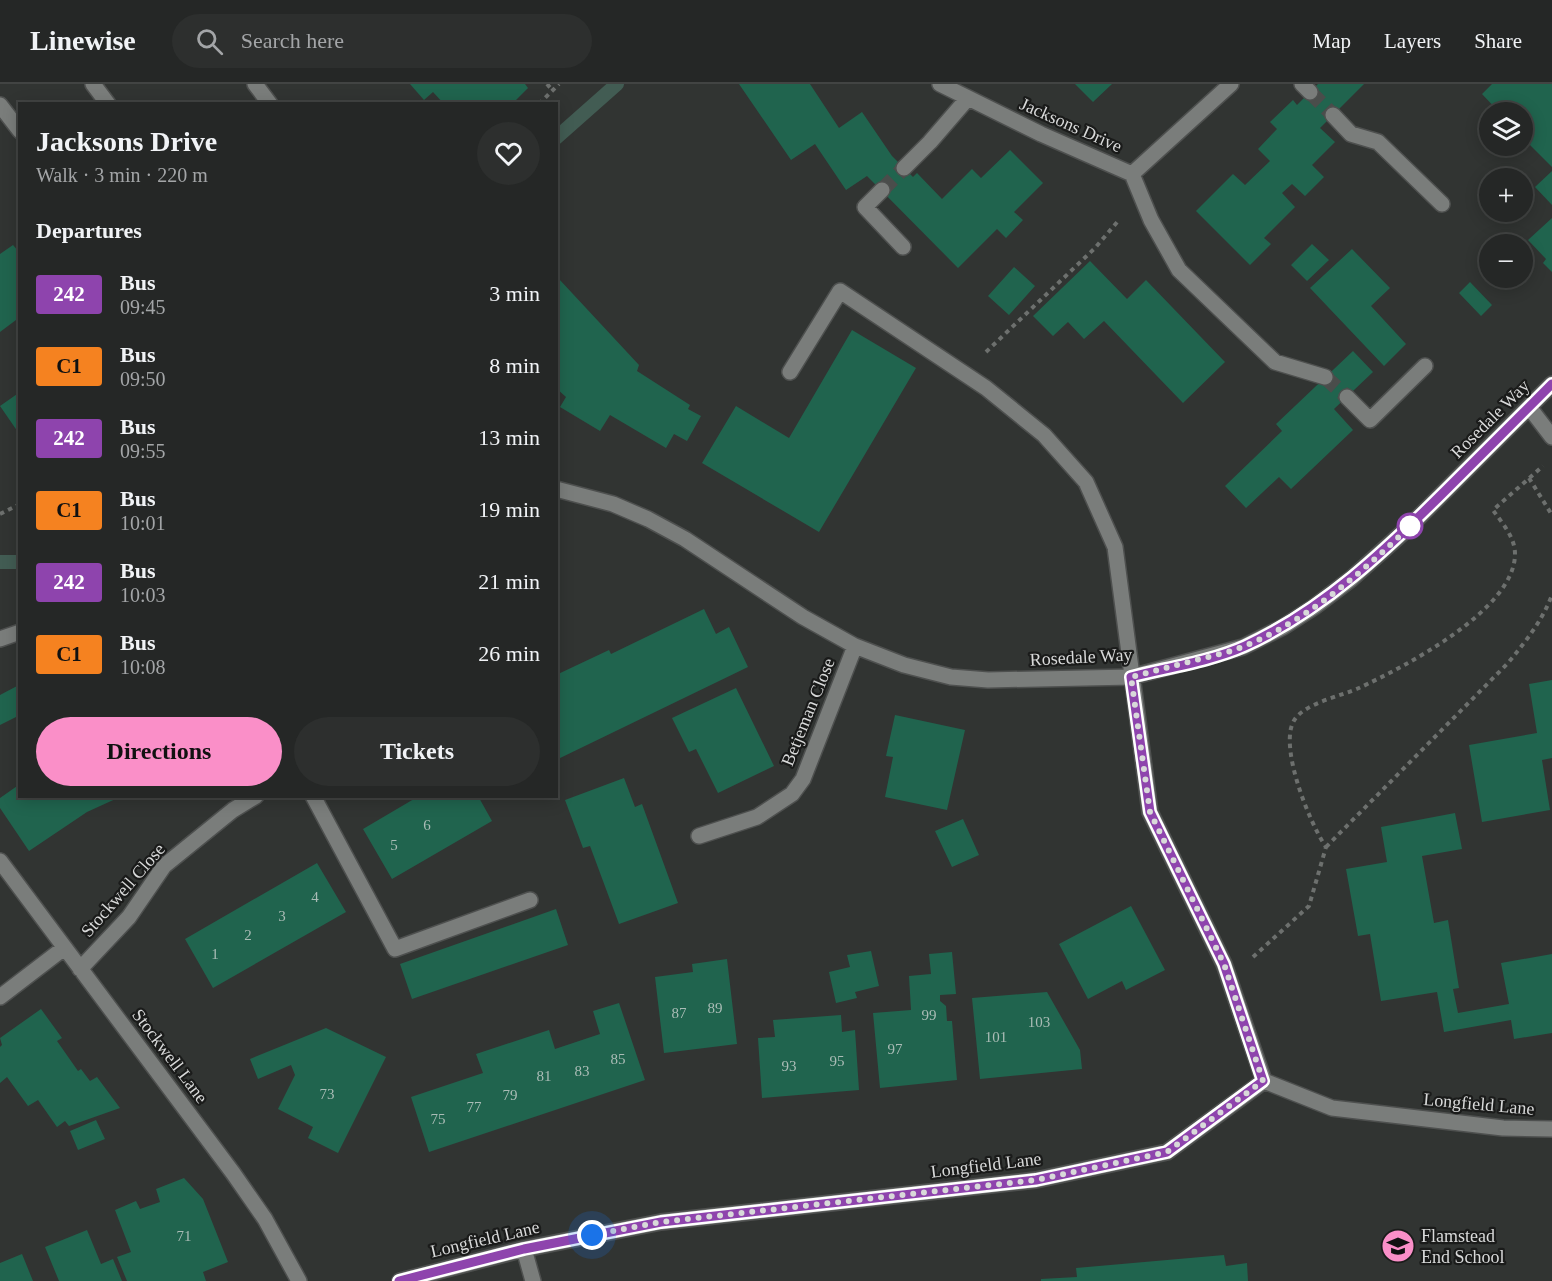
<!DOCTYPE html>
<meta charset="utf-8">
<style>
:root{--surface:#252726;--page:#2d2f2e;--text:#f1f3f6;--muted:#a3a5a7;--line:#424443;--accent:#fa8fc8}
body{margin:0;font-family:"Times New Roman",serif;background:var(--page);color:var(--text);height:100vh;display:flex;flex-direction:column;font-size:22px;white-space:nowrap}
*{box-sizing:border-box;margin:0}
p{font-size:20px;color:var(--muted)}
.icon{flex:none;width:33px;height:33px;fill:none;stroke:currentColor;stroke-width:2;stroke-linecap:round;stroke-linejoin:round}
.map{position:relative;flex:1;overflow:hidden}
.side{position:absolute;left:18px;top:18px;width:540px;height:696px;display:flex;flex-direction:column;background:var(--surface);border-radius:0px;box-shadow:0 3px 15px #0003,0 0 0 2px var(--line)}
.side>*{flex:none}
.badge{padding:0 12px;border-radius:4px;font-size:21px;line-height:39px}
.controls{position:absolute;left:1479px;top:18px;display:grid;gap:12px}
.controls a{display:grid;place-items:center;width:54px;height:54px;border-radius:50%;background:var(--surface);box-shadow:0 3px 15px #0003,0 0 0 2px var(--line);font-size:30px}
.you{position:absolute;width:30px;height:30px;margin:-15px;border:4px solid #fff;border-radius:50%;background:#1a73e8;box-shadow:0 0 0 9px #1a73e833}
.map>.badge{position:absolute;translate:-50% -50%;box-shadow:0 0 0 3px #fff}
h2{padding:0 18px;font-size:22px;line-height:54px}
.round{display:grid;place-items:center;flex:none;width:63px;height:63px;border-radius:32px;background:var(--page)}
.head{display:flex;align-items:center;justify-content:space-between;height:102px;padding:0 18px}
h1{font-size:28px;font-weight:700;line-height:45px}
.button{display:flex;gap:12px;margin-top:auto;padding:12px 18px}
.button a{flex:1;height:69px;border-radius:36px;background:var(--accent);color:#111;font-size:24px;font-weight:700;line-height:69px;text-align:center}
.button a+a{background:var(--page);color:var(--text)}
ul{padding:0;list-style:none}
li{display:flex;align-items:center;gap:18px;height:72px;padding:0 18px}
li div{flex:1}
li b{display:block;font-size:22px}
li em{font-style:normal}
li .badge{min-width:66px;font-weight:700;text-align:center}
header{display:flex;align-items:center;gap:36px;box-sizing:border-box;height:84px;padding:0 30px;background:var(--surface);border-bottom:2px solid var(--line)}
header strong{font-size:28px}
nav{display:flex;gap:33px;margin-inline-start:auto;font-size:21px}
.search{width:420px;height:54px;background:var(--page);display:flex;align-items:center;gap:15px;box-sizing:border-box;padding:0 21px;border-radius:33px;color:var(--muted);font-size:22px}
.map>svg:first-child{display:block}
.lines{fill:none;stroke-linecap:round;stroke-linejoin:round}
.stream{stroke:#425c53;stroke-width:14}
.building{fill:#20644e}
.minor-tunnel{stroke:#4a4d4b;stroke-width:15;stroke-dasharray:15 8;stroke-linecap:butt}
.minor-casing{stroke:#4e504f;stroke-width:18}
.path{stroke:#6d706e;stroke-width:4;stroke-dasharray:4.5 4.5;stroke-linecap:butt}
.minor{stroke:#7a7d7b;stroke-width:15}
.line-casing{stroke:#fff;stroke-width:14}
.line{stroke:#8e44ad;stroke-width:9}
.walk{stroke:#d8d9d9;stroke-width:6;stroke-dasharray:0 10.8}
.stop-dot{fill:#fff;stroke:#8e44ad;stroke-width:3}
.labels{text-anchor:middle;stroke-width:4.5;stroke-linejoin:round;paint-order:stroke}
.number-label{font-size:15px;fill:#aabcb6}
.street-label{font-size:18px;fill:#d8d9d9;stroke:#1a1b1a}
.poi-label{font-size:18px;fill:#d8d9d9;stroke:#1a1b1a;text-anchor:start}
</style>
<header>
<strong>Linewise</strong>
<div class="search"><svg class="icon" aria-label="search" viewBox="0 0 24 24"><circle cx="10" cy="10" r="6"/><path d="M15 15l6 6"/></svg>Search here</div>
<nav><a>Map</a><a>Layers</a><a>Share</a></nav>
</header>
<div class="map">
<svg width="1552" height="1197" viewBox="0 0 1552 1197">
<rect width="100%" height="100%" fill="#313432"/>
<g class="lines">
<path class="stream" d="M556,54L617,0
M0,478H20"/>
</g>
<path class="building" d="M410,0H525L528,4L512,20H444L433,8L424,16Z
M739,0H810L839,44L862,28L892,72L913,93L917,89L942,115L972,85L981,94L1010,66L1043,99L1014,128L1023,136L1006,154L997,145L958,184L867,92L846,106L815,60L791,76Z
M1075,0H1112L1093,18Z
M1318,0H1364L1320,44L1335,58L1312,81L1324,93L1305,112L1292,100L1282,109L1295,123L1264,154L1271,160L1250,181L1196,127L1233,90L1245,101L1270,77L1258,65L1277,45L1270,38L1293,16L1297,21Z
M1492,0H1552V83L1522,53V28H1499L1482,10Z
M1552,87V121L1535,103Z
M1552,134V188L1543,179L1546,175L1528,156Z
M1312,160L1329,176L1307,197L1291,181Z
M13,161L20,169V233L0,248V170Z
M1352,165L1390,204L1371,222L1406,260L1384,282L1310,204Z
M1090,177L1127,215L1146,196L1225,278L1183,319L1104,237L1084,255L1068,238L1053,252L1033,232Z
M1014,183L1035,202L1009,231L988,212Z
M559,195L639,281L637,287L690,321L688,325L701,332L687,357L674,350L666,364L610,331L600,347L560,323L566,313L556,304V196Z
M1470,198L1492,221L1481,232L1459,209Z
M852,246L916,284L819,448L702,379L736,322L789,354Z
M1353,267L1373,288L1334,325L1353,346L1291,405L1279,393L1246,424L1225,402L1282,347L1276,340Z
M20,308V351L0,322Z
M704,525L716,550L729,543L748,583L556,676V591L609,566L611,570Z
M1552,596V674L1542,676L1550,726L1482,738L1469,661L1537,649L1529,600Z
M17,602L20,607V631L0,641V611Z
M736,604L774,682L718,709L696,665L689,668L672,634Z
M895,631L965,646L947,726L885,713L893,673L886,672Z
M624,694L635,723L642,720L678,819L619,840L590,762L583,764L565,716Z
M20,700V712H122L87,728L29,767L0,724V714Z
M419,712H478L492,737L392,795L363,745Z
M1455,729L1462,765L1422,772L1434,839L1448,836L1459,904L1453,905L1458,929L1509,920L1501,879L1552,870V949L1514,955L1511,936L1444,948L1437,908L1381,917L1370,850L1358,852L1346,785L1387,778L1381,743Z
M963,735L979,771L952,783L935,747Z
M317,779L346,828L213,904L185,855Z
M1131,822L1165,886L1126,906L1122,897L1088,915L1059,860Z
M556,825L568,861L412,915L400,880Z
M871,867L879,902L855,908L857,914L836,919L829,888L850,883L847,871Z
M952,868L956,910L940,911V917L946,922L947,937H952L957,996L880,1004L873,929L911,926L909,892L931,890L929,870Z
M727,875L737,960L664,969L655,893L693,888L692,880Z
M1047,908L1080,966L1082,985L980,995L972,914Z
M619,919L645,996L429,1068L411,1013L483,989L476,970L549,946L555,965L600,950L593,927Z
M41,925L62,954L57,957L78,987L81,985L90,997L97,993L120,1024L69,1042L65,1037L57,1043L38,1016L28,1022L7,993L0,999V963L2,961L0,954Z
M841,931L842,948L855,946L859,1006L762,1014L758,954L775,953L773,936Z
M326,944L386,973L338,1069L308,1054L313,1043L278,1025L295,991L291,981L258,995L250,975Z
M96,1036L105,1055L78,1066L70,1047Z
M184,1094L203,1115L228,1178L203,1188L206,1197H127L117,1173L131,1168L115,1126L136,1117L140,1125L160,1118L156,1105Z
M87,1146L101,1180L113,1175L122,1197H59L45,1163Z
M22,1170L33,1197H0V1179Z
M1224,1171L1226,1182L1247,1179L1248,1197H1041V1195L1077,1193L1076,1184Z"/>
<g class="lines">
<path class="minor-tunnel" d="M1310,8L1333,31
M882,106L904,84
M1325,293L1347,313"/>
<g class="minor-casing">
<path id="minor" d="M93,0L108,20
M255,0L270,20
M940,0L1041,50L1132,90L1231,0
M1302,0L1310,8
M0,21L20,47
M1333,31L1351,50L1378,58L1442,120
M904,84L930,58L968,14
M1132,90L1151,136L1179,186L1275,278L1325,293
M882,106L865,123L903,163
M790,288L840,207L986,304L1044,351L1086,398L1115,463L1150,728L1224,880L1264,997
M1347,313L1370,336L1425,282
M1529,323L1552,353
M556,405L613,420L648,435L685,455L803,533L855,562L904,581L951,593L988,596L1131,593L1243,563L1283,543L1314,523L1351,495L1408,444L1552,300
M0,555L20,548
M313,712L395,865L530,816
M699,752L757,733L792,710L803,695L855,562
M0,777L233,1089L265,1135L299,1197
M80,885L129,833L164,782L233,726L256,712
M0,913L64,864
M1264,997L1332,1024L1503,1044L1552,1045
M524,1165L533,1197
M400,1197L524,1165L661,1138L1036,1096L1167,1068L1264,997"/>
</g>
<path class="path" d="M547,0L553,7
M539,20L559,0
M986,268L1095,164L1119,136
M1529,394L1552,431
M0,430L20,420
M1326,763L1508,579C1526,557 1542,537 1552,511
M1253,873L1309,822L1326,763C1310,740 1277,660 1295,635C1306,619 1341,612 1359,604C1404,583 1515,526 1515,470C1515,453 1502,439 1493,426L1543,382"/>
<use href="#minor" class="minor"/>
</g>
<g class="lines">
<g class="line-casing">
<path id="line" d="M399,1197L524,1165L661,1138L1036,1096L1167,1068L1263,997L1224,880L1150,728L1131,593C1166,584 1212,577 1245,562C1323,526 1386,466 1445,407C1481,371 1516,336 1552,300"/>
</g>
<use href="#line" class="line"/>
<path class="walk" d="M592,1151L661,1138L1036,1096L1167,1068L1263,997L1224,880L1150,728L1131,593L1231,567C1297,545 1361,490 1410,442"/>
</g>
<defs>
<g id="school-disc" transform="scale(1.725)"><circle r="9.5" fill="#fa8fc8" stroke="#1a1b1a"/><path d="M0-5L7-2L0 1L-7-2ZM-4 1L0 2.5L4 1V4Q0 6-4 4Z" fill="#111"/></g>
</defs>
<g fill-rule="evenodd">
<use href="#school-disc" x="1398" y="1162"/>
</g>
<circle class="stop-dot" cx="1410" cy="442" r="12"/>
<g class="labels">
<g class="number-label">
<text x="427" y="746">6</text>
<text x="394" y="766">5</text>
<text x="315" y="818">4</text>
<text x="282" y="837">3</text>
<text x="248" y="856">2</text>
<text x="215" y="875">1</text>
<text x="715" y="929">89</text>
<text x="679" y="934">87</text>
<text x="929" y="936">99</text>
<text x="1039" y="943">103</text>
<text x="996" y="958">101</text>
<text x="895" y="970">97</text>
<text x="618" y="980">85</text>
<text x="837" y="982">95</text>
<text x="789" y="987">93</text>
<text x="582" y="992">83</text>
<text x="544" y="997">81</text>
<text x="327" y="1015">73</text>
<text x="510" y="1016">79</text>
<text x="474" y="1028">77</text>
<text x="438" y="1040">75</text>
<text x="184" y="1157">71</text>
</g>
<g class="street-label">
<text transform="translate(1071 41) rotate(24)" y="6">Jacksons Drive</text>
<text transform="translate(1490 335) rotate(-45)" y="6">Rosedale Way</text>
<text transform="translate(1081 573) rotate(-3)" y="6">Rosedale Way</text>
<text transform="translate(808 628) rotate(-68)" y="6">Betjeman Close</text>
<text transform="translate(123 806) rotate(-49)" y="6">Stockwell Close</text>
<text transform="translate(170 972) rotate(53)" y="6">Stockwell Lane</text>
<text transform="translate(1479 1020) rotate(5)" y="6">Longfield Lane</text>
<text transform="translate(986 1081) rotate(-7)" y="6">Longfield Lane</text>
<text transform="translate(485 1155) rotate(-13)" y="6">Longfield Lane</text>
</g>
<g class="poi-label">
<text x="1421" y="1158">Flamstead<tspan x="1421" dy="21">End School</tspan></text>
</g>
</g>
</svg>
<div class="controls">
<a><svg class="icon" aria-label="layers" viewBox="0 0 24 24"><path d="M12 4l9 5-9 5-9-5zM3 14l9 5 9-5"/></svg></a>
<a>+</a>
<a>−</a>
</div>
<div class="you" style="left:592px;top:1151px"></div>
<section class="side">
<div class="head"><div><h1>Jacksons Drive</h1><p>Walk · 3 min · 220 m</p></div><a class="round"><svg class="icon" aria-label="heart" viewBox="0 0 24 24"><path d="M12 20l-8-8c-3-5 5-10 8-4 3-6 11-1 8 4z"/></svg></a></div>
<h2>Departures</h2>
<ul>
<li><span class="badge" style="background:#8e44ad;color:#fff">242</span><div><b>Bus</b><p>09:45</p></div><em>3 min</em></li>
<li><span class="badge" style="background:#f58220;color:#111">C1</span><div><b>Bus</b><p>09:50</p></div><em>8 min</em></li>
<li><span class="badge" style="background:#8e44ad;color:#fff">242</span><div><b>Bus</b><p>09:55</p></div><em>13 min</em></li>
<li><span class="badge" style="background:#f58220;color:#111">C1</span><div><b>Bus</b><p>10:01</p></div><em>19 min</em></li>
<li><span class="badge" style="background:#8e44ad;color:#fff">242</span><div><b>Bus</b><p>10:03</p></div><em>21 min</em></li>
<li><span class="badge" style="background:#f58220;color:#111">C1</span><div><b>Bus</b><p>10:08</p></div><em>26 min</em></li>
</ul>
<div class="button"><a>Directions</a><a>Tickets</a></div>
</section>
</div>
